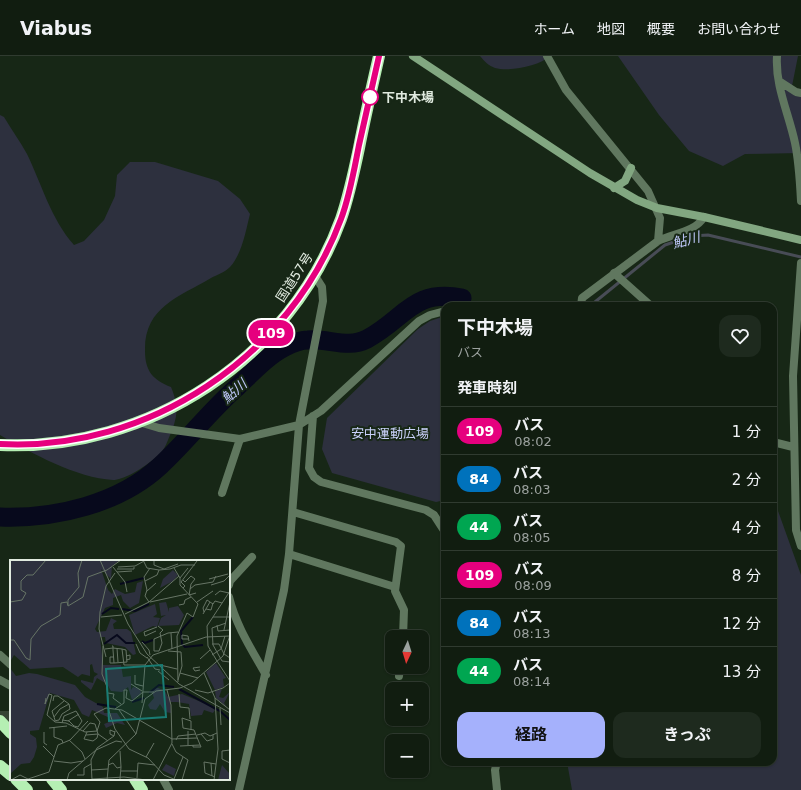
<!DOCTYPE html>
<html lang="ja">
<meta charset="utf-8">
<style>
:root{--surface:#111d10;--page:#1e2a1e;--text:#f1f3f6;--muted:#9ca29f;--line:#303b30;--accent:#a5b1fc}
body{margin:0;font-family:"DejaVu Sans","Noto Sans JP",sans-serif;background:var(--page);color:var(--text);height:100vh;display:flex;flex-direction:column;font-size:15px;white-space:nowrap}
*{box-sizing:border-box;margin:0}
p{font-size:13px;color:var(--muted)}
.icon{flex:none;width:22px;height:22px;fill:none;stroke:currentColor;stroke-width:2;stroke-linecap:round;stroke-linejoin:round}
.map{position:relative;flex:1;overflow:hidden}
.sheet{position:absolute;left:441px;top:246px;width:336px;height:464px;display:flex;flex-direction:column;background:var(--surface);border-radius:12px;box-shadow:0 1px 3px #0004,0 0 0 1px var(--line)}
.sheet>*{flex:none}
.badge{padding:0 8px;border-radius:13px;font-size:14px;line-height:26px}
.needle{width:26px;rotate:184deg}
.tools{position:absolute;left:385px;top:574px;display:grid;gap:8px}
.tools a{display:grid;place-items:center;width:44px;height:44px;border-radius:8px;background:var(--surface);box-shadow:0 1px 3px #0004,0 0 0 1px var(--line);font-size:20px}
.map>.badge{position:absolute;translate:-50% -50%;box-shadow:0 0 0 2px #fff}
h2{padding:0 16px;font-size:15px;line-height:36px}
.round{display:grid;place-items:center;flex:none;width:42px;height:42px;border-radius:12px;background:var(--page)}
.headline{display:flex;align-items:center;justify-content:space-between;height:68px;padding:0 16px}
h1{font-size:19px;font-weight:700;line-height:30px}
.action{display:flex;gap:8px;margin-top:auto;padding:8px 16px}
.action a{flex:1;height:46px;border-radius:12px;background:var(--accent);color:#111;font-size:16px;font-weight:700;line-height:46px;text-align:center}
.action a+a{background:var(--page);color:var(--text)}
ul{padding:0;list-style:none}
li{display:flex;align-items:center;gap:12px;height:48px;padding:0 16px;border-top:1px solid var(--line)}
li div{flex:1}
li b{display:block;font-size:15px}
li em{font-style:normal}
li .badge{min-width:44px;font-weight:700;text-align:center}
header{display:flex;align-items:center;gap:24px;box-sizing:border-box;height:56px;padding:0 20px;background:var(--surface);border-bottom:1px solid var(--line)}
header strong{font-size:19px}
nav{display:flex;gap:22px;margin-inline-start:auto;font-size:14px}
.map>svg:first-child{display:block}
.green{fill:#2d303e}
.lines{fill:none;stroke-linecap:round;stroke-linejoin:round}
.stream{stroke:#484c56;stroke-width:3}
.river{stroke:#07091c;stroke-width:19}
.highway-tunnel{stroke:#354434;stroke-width:12;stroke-dasharray:12 6;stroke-linecap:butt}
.street{stroke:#60775f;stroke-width:8}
.secondary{stroke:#82a781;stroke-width:8}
.highway{stroke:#b5efb3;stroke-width:12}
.line-casing{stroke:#fff;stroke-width:9}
.line{stroke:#e6007e;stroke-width:6}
.stop-dot{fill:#fff;stroke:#e6007e;stroke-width:2}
.labels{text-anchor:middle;stroke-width:4;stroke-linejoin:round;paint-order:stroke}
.stop-label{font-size:13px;font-weight:bold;fill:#e0eadf;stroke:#172716;text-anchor:start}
.street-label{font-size:13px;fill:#e0eadf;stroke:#172716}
.park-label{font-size:13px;fill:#cad1fa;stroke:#172716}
.water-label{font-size:14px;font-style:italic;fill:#bdc6f8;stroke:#172716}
.inset-river{fill:none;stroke:#07091c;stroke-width:2}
.inset-road{fill:none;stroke:#677566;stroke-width:1}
.view{fill:#197c74;fill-opacity:0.15;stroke:#197c74;stroke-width:2}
.inset-edge{fill:none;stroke:#e0eadf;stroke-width:2}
</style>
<header>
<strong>Viabus</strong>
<nav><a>ホーム</a><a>地図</a><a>概要</a><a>お問い合わせ</a></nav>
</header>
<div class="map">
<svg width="801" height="734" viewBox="0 0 801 734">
<rect width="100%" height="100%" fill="#172716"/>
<path class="green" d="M480,0H550C539,10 510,16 495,12C489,10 484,5 480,0Z
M618,0H798L791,35L801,40V97L745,98L723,110L689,95L659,59Z
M0,59L4,61C11,73 20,85 27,98C42,129 51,163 74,189L84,185L104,164L115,140L117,119L130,106H155L218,125L240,143L250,158C246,174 242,198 230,211C225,216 217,219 211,222C179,241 144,251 145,295C145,315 153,324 171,331C180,353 177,363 168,384C163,397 158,400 146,409C139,414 123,424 113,424C77,422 31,397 0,379Z
M445,260V444L436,446L332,417L322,393L327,362L418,273L430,265Z
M773,441L801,519V734H572L567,706H773Z"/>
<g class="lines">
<path class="stream" d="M462,242L477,250
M590,250L665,189L692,180L708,179L801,201"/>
<path class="river" d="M0,461C55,463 119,448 160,410C187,385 209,356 236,332C251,318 267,300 285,291C291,288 301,284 308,284C328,282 348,293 367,283C406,262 412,233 462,242"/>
<path class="highway-tunnel" d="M0,661H11"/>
<path class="street" d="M547,0L566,34L648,135L660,162L658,185
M777,0C775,30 789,58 795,87C799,106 800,126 801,145
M779,25L796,36L801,37
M801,207L793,320L796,474L801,490
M614,217L651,250
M581,250L582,242L658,185C674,177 694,177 704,161
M313,360L309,412L314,421L321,426L426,454L434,459L445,476
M139,366L159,372L240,383L299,369L321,355L419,265L430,259L445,255
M773,386L793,391
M222,437L240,383
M293,456L396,486L401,490L395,535L404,554L403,581
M289,498L395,531
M229,529L230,525L252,501
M229,541C236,570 252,594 266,619
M0,599L11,609
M399,620L400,611
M0,624L11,630
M163,723L169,734
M239,734L284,534L289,498L299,369L323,245L322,231L315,220
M497,734L495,714L497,706"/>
<path class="secondary" d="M413,0L590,117L637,144L657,152L704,161L801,184
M614,132L625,125L631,112"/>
<path class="highway" d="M0,389C149,395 290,303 341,163C349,140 354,116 359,92C365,61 372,31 379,0
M0,665L11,677
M0,710L11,719
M16,723L27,734
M52,723L61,734
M135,723L142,734"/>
</g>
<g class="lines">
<g class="line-casing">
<path id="line" d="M0,388C148,396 290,301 341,163C350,139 354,114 359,89C366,59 372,30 379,0"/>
</g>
<use href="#line" class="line"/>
</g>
<circle class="stop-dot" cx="370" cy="41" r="8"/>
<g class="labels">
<g class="stop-label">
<text x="382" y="46">下中木場</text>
</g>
<g class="street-label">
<text transform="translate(294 221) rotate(-57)" y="5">国道57号</text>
</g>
<g class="park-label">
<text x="390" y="382">安中運動広場</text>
</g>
<g class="water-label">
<text transform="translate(686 184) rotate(-14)" y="5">鮎川</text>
<text transform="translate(234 335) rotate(-41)" y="5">鮎川</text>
</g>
</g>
<g transform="translate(10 504)">
<rect width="220" height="220" fill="#172716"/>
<path d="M0,0H110L102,6L101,19L91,9L98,30L102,34L105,29L115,34L125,32L127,23L133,21L129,43L120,48L113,41L111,35L103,38V45L95,48L85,69L87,72L96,71L101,58L107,61L103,64L104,69H117L121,72L126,94L123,95L115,87L96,83L95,77H90L93,105H111L113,117L121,116V130L123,127L130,129L131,133L122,140L118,127L112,132L101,131L97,124L87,118L81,130L71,122V120L83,123L84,117L88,114L84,112L82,104L80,105V116L72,114L68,117L53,107L20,109L4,95L0,102ZM163,10L168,15L163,21L150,28L153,19ZM156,42L159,52V48L168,46L174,55L169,65L148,66L151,58L156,55L151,56L149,43ZM145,44L147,54L143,57L150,58L147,67L143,66L125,75L119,55ZM206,103L216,118L213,119L214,127L205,130L196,112ZM0,108L6,116L19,113L27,114L65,125L75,137L93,147L94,153H107L115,165L107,163L96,168L94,164L99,162L100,158L82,150L79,157L72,154L64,140L40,133L29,170L20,171V174L26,178L27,187L24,197L20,203L11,204L0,214ZM146,127L155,131L158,137L172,134L196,144L205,150L203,153L194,150L192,155L181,156L179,144L167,142H160L161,153L155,152L150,144L146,150L140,149L138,145L144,138L142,132ZM212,129L209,137L213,138L220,132L214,143L217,147L206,138L205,131ZM156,204L166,209L164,216L152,210ZM212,205L219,213L220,220H208Z" fill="#2d303e"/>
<path class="inset-river" d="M110,24L134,18M112,49L125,51L139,44M92,54L101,48L109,49M183,57L171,71L172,84L175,87L193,85M132,81L135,83L143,80M94,84L107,75L116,83H125M169,129L210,151L220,160M139,133L149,125L164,127M122,142L134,138M87,144L106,147M146,220H159"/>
<path class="inset-road" d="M90,0L118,64L137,94L169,124L220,153M144,0V5L154,9L168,4M134,2L137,8L149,10M103,7L115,22L117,32M108,7L125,6L136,0M164,8L170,18V25L188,44L183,57M107,9H124V7M107,12L122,11M170,18L178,8M199,19L218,14M173,20L175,22L181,16L185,19L181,24L179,35L186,33M135,21L147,15L149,10L160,9L171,5H185M201,25L214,21L220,15M173,28L175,26L171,22L187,1M180,29L185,25L203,22L206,16M137,31L146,23M205,35L210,31L219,33M0,42L12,40L16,33L11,30V21L17,15H23L36,0M139,42L135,36L137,30L134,17L140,8M140,42L177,34M187,42L203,31M58,45V40L69,27L68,13L72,0M169,45L174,44L175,40L181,37M58,46L73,37L78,17L97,10L111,0M196,49L201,50L203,43M194,52L193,48L197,40L203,44L205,41L212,43M115,54L139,42L169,16M193,54L200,42M91,57L112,55M203,57H220M216,63L202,68L203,85L212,101L220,102M207,65L208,71L220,70M148,66L153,70L150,73L152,83L149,91M214,70L220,42M146,71L135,76L134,72L147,67M161,73L162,89M178,79H172V75L178,76L179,81M0,80H4L16,98L20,100L21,79L31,66L50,55L51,43L57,42L58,46M132,82L139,90L140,95M126,84L130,93L137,98M202,84H209L214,94L220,98M93,86L92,114L97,127L99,151L105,169L119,189L138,198L154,215L166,220M107,88L108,102M95,89L103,88L112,89L116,90L117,102L104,103L103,90V86H102M112,89L114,105H135M149,91H144V79L158,73L168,72M158,91L171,92L172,106L168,120M202,95L211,89L215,76M116,96L120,95V99L116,100M96,97L89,69L90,52L96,26L105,13M104,97H100V103H104M137,97L145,109L150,110M190,99L200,90M207,101L198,86L197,66L220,31M207,101L220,121M150,105L167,109M190,107L183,108L185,111L190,110M148,111L159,120M170,113L188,118M194,113L205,138L208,189L204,220M125,115V124L133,126M168,122L167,76L177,53L183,57M121,124L132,131M185,130L198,133L213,128L220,123M98,133L104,134L103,138L111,144M169,134L170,147L179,148L180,159M36,138L35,144L39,134L42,135L37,155L45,162L56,163L75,172L87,171M205,138L220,150M43,141L44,136H48L59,144L60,149L52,154L49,160L44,161M132,143L135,105L143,95L196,77L220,76M210,148L211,165M105,149L114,143V130H117L116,138L122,141L133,132H144M109,150L126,174M44,157L50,149L59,144M45,160L42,151L54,141M52,160L59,161L64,166M58,161L69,154M52,163L54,156L66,151L72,161L68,167L64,166M44,167V177L52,180L53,183M39,168L57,166M181,170V161L172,158L173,168L184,170L191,187H183V185M73,171L80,163L85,164L88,174L87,178L83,181L74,179L77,172M87,171L90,162L84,154L96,148L112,150L162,179L187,178M34,172V183L37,185M88,174L98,181M191,174L197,181L203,179V175M76,175L88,174M187,175L195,173L200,176L207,173M104,176L100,174V170L105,172M59,180L72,192L75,199M166,180L168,176L186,174M162,184L166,192L178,200L172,220M178,185V171M33,186L44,197M170,186L190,185M220,190L212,191V199L220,203M110,191L111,207M136,197L144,183M44,201L61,203L73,201M201,203L202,216M98,205L103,203L107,208L111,207L110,219M81,210L98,209M111,211H128M67,215H74V208L81,204M205,217L195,213L194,202L206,204M127,218L128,203L145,205M82,219L114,217L136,220M164,219L173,197M1,220L10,215L18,219L39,212L48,185L60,180L78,161M57,220L59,213L86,190L106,181L112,182M82,220L81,200L87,188L104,176L105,171M97,220L99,200L126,174L135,139L146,131L170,128L182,123L213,96L220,75M143,220L162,183L161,145L157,130"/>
<path class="view" d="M152,105L156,157L99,161L96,109Z"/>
<rect width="220" height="220" class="inset-edge"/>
</g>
</svg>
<div class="tools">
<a><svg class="needle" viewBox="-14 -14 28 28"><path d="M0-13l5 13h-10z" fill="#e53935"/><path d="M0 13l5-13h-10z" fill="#9ca29f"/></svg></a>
<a>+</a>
<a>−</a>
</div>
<b class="badge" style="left:271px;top:277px;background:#e6007e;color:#fff">109</b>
<section class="sheet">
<div class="headline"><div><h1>下中木場</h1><p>バス</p></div><a class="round"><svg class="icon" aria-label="heart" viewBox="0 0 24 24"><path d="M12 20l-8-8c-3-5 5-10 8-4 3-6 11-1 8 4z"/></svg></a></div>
<h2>発車時刻</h2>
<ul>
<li><span class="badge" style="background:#e6007e;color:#fff">109</span><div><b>バス</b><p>08:02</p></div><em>1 分</em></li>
<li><span class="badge" style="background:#0072bc;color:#fff">84</span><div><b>バス</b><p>08:03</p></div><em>2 分</em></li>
<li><span class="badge" style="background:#00a651;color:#fff">44</span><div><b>バス</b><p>08:05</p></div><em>4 分</em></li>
<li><span class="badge" style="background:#e6007e;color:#fff">109</span><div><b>バス</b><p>08:09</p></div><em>8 分</em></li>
<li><span class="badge" style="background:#0072bc;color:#fff">84</span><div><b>バス</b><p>08:13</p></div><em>12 分</em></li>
<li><span class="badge" style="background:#00a651;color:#fff">44</span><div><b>バス</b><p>08:14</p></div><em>13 分</em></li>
</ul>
<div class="action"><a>経路</a><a>きっぷ</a></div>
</section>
</div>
